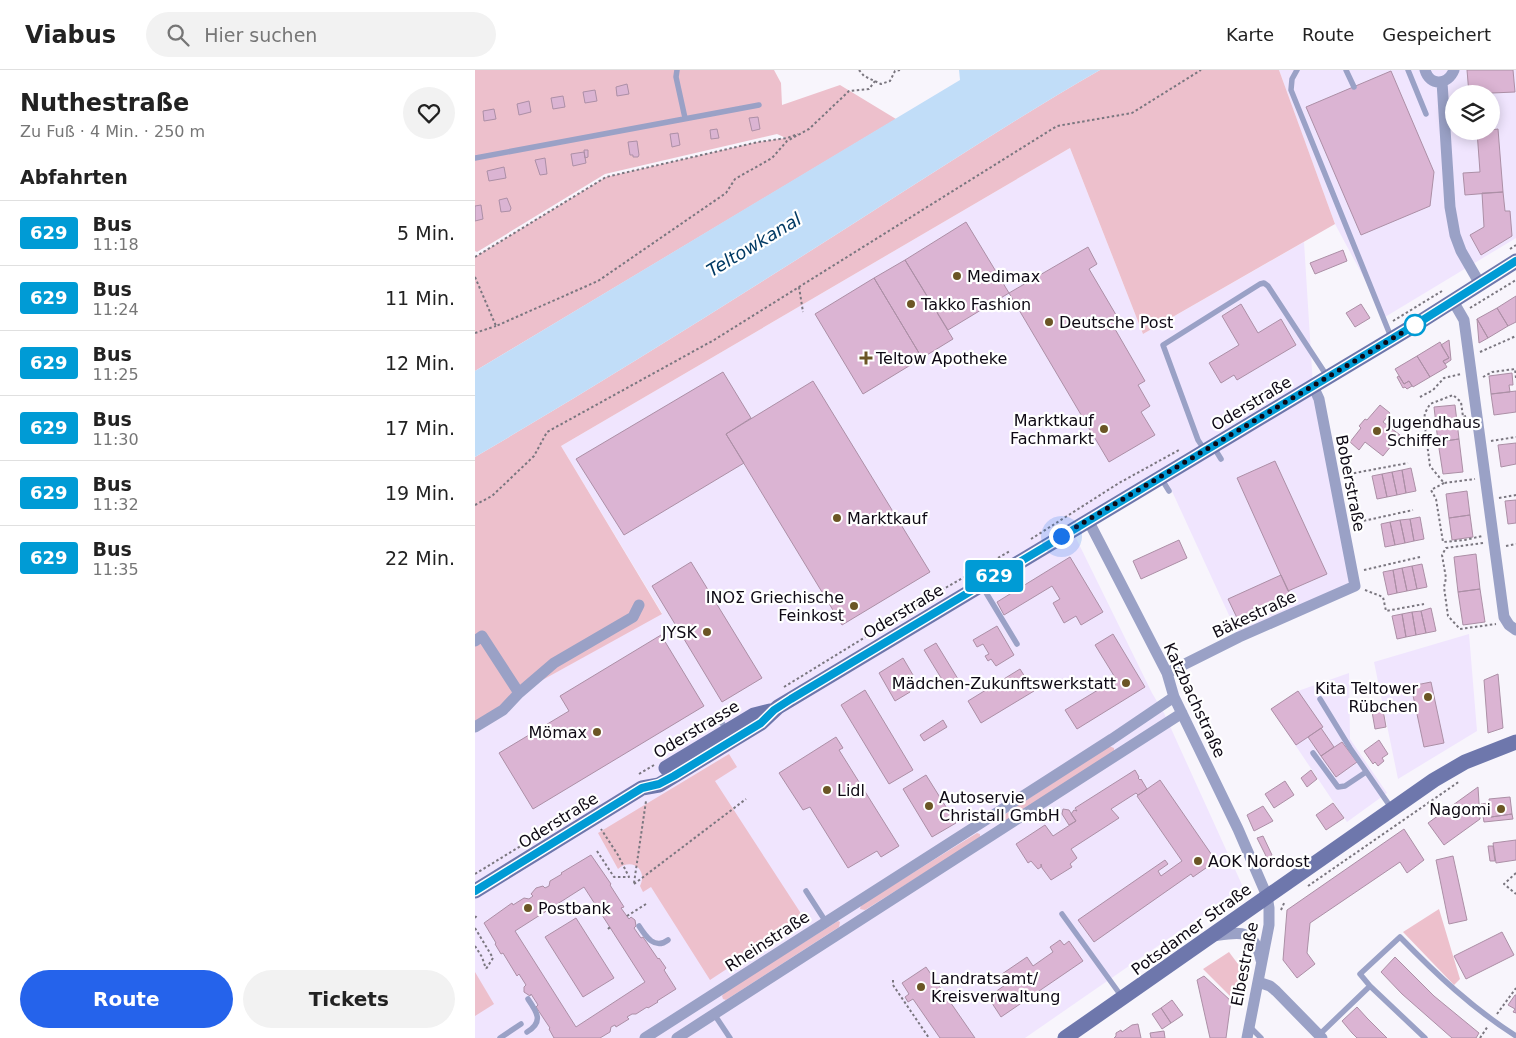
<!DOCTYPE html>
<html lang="de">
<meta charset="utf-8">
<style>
:root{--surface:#fff;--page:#f2f2f2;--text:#222;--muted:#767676;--line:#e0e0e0;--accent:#2563eb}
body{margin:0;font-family:"DejaVu Sans",sans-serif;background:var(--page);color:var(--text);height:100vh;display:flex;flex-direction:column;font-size:19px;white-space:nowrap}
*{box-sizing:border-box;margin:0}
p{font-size:16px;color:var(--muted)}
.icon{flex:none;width:28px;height:28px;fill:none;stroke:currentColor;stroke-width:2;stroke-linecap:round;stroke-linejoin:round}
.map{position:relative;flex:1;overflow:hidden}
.side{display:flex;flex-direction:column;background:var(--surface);width:475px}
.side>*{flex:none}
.badge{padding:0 10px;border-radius:4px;font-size:18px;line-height:32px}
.buttons{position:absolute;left:970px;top:15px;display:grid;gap:10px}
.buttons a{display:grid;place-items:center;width:55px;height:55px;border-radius:50%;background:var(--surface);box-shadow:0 2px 12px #0003;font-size:25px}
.you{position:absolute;width:25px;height:25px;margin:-12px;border:4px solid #fff;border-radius:50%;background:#1a73e8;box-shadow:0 0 0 8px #1a73e833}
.map>.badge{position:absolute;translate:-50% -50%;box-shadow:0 0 0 2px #fff}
h2{padding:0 20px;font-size:19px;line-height:45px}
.round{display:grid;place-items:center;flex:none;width:52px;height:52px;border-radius:26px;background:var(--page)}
.overview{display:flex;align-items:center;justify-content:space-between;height:85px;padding:0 20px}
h1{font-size:24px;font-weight:600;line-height:38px}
.cta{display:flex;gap:10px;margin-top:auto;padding:10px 20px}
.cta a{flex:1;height:58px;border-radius:30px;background:var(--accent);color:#fff;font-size:20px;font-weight:600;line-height:58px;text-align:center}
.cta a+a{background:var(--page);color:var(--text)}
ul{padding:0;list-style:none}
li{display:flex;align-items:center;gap:15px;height:65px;padding:0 20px;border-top:1px solid var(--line)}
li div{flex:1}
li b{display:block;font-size:19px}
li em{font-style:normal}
li .badge{min-width:55px;font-weight:700;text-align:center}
header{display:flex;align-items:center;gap:30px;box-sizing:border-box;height:70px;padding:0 25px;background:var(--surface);border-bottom:1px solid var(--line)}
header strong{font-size:24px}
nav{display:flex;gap:28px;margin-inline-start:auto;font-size:18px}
.search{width:350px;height:45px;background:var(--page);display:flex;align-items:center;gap:12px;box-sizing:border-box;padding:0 18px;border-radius:28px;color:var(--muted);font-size:19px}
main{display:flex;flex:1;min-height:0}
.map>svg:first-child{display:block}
.built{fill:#f0e5fe;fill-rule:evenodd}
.green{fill:#edc0cc}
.water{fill:#c1ddf8}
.building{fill:#dbb4d3;stroke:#ac8fa6;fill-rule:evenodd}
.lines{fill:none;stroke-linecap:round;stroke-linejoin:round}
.path{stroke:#7a767f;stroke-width:2;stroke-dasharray:2.5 2.5;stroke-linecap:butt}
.lane{stroke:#9aa1c6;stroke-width:5.5}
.street{stroke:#9aa1c6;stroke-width:11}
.secondary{stroke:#6e77ac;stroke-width:15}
.line-casing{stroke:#fff;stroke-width:11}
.line{stroke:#009bd5;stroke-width:8}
.walk{stroke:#0e0914;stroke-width:5;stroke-dasharray:0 9}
.poi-dot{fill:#6b5625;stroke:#fff;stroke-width:2}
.stop-dot{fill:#fff;stroke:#009bd5;stroke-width:2.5}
.labels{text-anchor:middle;stroke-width:4.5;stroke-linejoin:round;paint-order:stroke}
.poi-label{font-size:16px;fill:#0e0914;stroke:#fff;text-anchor:start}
.street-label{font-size:16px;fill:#0e0914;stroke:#fff}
.water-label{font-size:18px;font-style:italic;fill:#003963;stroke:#fff}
</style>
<header>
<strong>Viabus</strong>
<div class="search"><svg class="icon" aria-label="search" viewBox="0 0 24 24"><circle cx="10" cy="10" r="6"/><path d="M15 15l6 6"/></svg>Hier suchen</div>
<nav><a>Karte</a><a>Route</a><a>Gespeichert</a></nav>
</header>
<main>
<section class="side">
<div class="overview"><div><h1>Nuthestraße</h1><p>Zu Fuß · 4 Min. · 250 m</p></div><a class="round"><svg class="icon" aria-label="heart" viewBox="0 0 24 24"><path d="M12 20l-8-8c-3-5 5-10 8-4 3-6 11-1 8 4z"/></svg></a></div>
<h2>Abfahrten</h2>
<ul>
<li><span class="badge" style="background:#009bd5;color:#fff">629</span><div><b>Bus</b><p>11:18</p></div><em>5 Min.</em></li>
<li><span class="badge" style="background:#009bd5;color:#fff">629</span><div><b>Bus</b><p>11:24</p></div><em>11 Min.</em></li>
<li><span class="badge" style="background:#009bd5;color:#fff">629</span><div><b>Bus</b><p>11:25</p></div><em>12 Min.</em></li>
<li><span class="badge" style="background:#009bd5;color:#fff">629</span><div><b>Bus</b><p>11:30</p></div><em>17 Min.</em></li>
<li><span class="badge" style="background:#009bd5;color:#fff">629</span><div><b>Bus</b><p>11:32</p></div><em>19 Min.</em></li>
<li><span class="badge" style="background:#009bd5;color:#fff">629</span><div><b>Bus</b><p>11:35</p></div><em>22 Min.</em></li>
</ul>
<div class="cta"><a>Route</a><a>Tickets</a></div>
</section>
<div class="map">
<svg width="1041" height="968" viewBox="0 0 1041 968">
<rect width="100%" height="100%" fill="#f8f5fc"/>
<path class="built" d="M804,0H1041V168L910,247L860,154ZM979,24H1016V61H979Z
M595,78L668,264L829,172L838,316L880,516L764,567L690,406L597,460L677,623L689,643L768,817L550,968H0V657L44,623L187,543L86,376Z
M994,564L1002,661L923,709L899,592Z
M874,603L875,669L912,723L872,752L796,639L823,621Z"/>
<path class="green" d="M0,0H299L306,13L307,35L365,15L421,49L0,301V187L131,107L283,72L311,68L302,64L130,104L2,182L0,181Z
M625,0H804L860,154L668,264L595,78L86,376L187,544L44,623L0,657V387C130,311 257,231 384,150C464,99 543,47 625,0Z
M634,676L639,678V682L533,751L528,750L529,745Z
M254,684L262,697L240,711L325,842L328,849L235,910L176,817L168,822L165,816C173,800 157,787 143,799L123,763Z
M502,763L505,764V768L390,840L385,839L386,835Z
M964,839L985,909L979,915L928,862Z
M363,851L365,852L364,857L254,928L251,930L248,929L247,926L251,921Z
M754,882L766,898L760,931L728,899Z
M0,902L19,934L0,946Z"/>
<path class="water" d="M484,0H625C543,47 464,99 384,150C257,231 130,311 0,387V301L485,10Z"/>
<path class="building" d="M992,0H1038L1040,22L994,24Z
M916,1L959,102L955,136L886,165L831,37Z
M152,14L154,24L142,26L141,17Z
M120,20L122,31L110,33L108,22Z
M88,26L90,37L78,39L76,28Z
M54,31L56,42L44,45L42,34Z
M19,39L21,49L9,51L8,41Z
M283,47L285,59L277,61L274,48Z
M242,59L244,68L236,69L235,60Z
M1023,59L1028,122L990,125L988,103L1005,102L1002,61H1016V60Z
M203,63L205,75L197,77L195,64Z
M162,71L164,85L163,87H158V85H155L153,72Z
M109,80H113V87L110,88Z
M109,82L111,93L98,96L96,84Z
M70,88L72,104L65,105L60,90Z
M29,97L31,108L14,111L12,101Z
M1028,122L1030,141H1035L1037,166L1006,185L995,165L1009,157L1007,123Z
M32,128L36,138L35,141L26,142L24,130Z
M6,135L8,149L0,151V136Z
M491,152L534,223L473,260L430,190Z
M613,177L622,194L614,199L647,255L640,259L670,311L663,315L675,336L666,342L680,365L634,392L534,223Z
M868,180L872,191L840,204L835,193Z
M430,190L478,269L447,288L399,208Z
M399,208L447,288L388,324L340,244Z
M1041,226V252L1033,256L1022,238Z
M766,234L783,263L806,249L821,275L762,310L759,305L746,313L734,293L764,275L747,246Z
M886,234L895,248L880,257L871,243Z
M1022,238L1033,256L1013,268L1002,249Z
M1002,249L1013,268L1004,273Z
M974,270L976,290L970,294L968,291L974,288L966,275Z
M965,272L974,288L968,291L972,297L955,307L942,286Z
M942,286L955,307L938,317L934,311L929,314L920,299Z
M248,302L276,348L251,364L269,393L149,465L101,389Z
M1037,303L1038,315H1034L1035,322L1016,324L1014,306Z
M924,306L929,314L934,311L937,316L932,319L930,317L928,318L922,307Z
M338,311L455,502L367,555L251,364Z
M1041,321V342L1019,345L1016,324Z
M905,335L915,343L908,352L925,365L908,386L890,372L884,380L875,372L886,358L884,356L890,349L892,350Z
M980,335L984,369L963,372L959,337Z
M984,369L988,402L968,404L963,372Z
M1041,373V394L1026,397L1023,375Z
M800,391L852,504L813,521L762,408Z
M936,398L941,421L931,423L927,400Z
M927,400L931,423L922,425L917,402Z
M917,402L922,425L912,427L907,404Z
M907,404L912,427L902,429L897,406Z
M992,421L995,445L974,448L971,424Z
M1041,430V453L1033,454L1030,431Z
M995,445L998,467L977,470L974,448Z
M945,447L949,469L939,471L935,449Z
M935,449L939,471L930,473L925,450Z
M925,450L930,473L920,475L915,452Z
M915,452L920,475L910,477L906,454Z
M704,470L712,488L666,509L658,491Z
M1001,484L1005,519L983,522L979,487Z
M595,487L628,542L606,555L601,546L589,553L578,533L585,529L577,516L529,545L522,532Z
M216,492L287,608L247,632L177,516Z
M947,494L952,517L942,519L937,496Z
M937,496L942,519L932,521L927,498Z
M927,498L932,521L922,523L918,500Z
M918,500L922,523L913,525L908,502Z
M806,505L816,526L763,550L753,529Z
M1005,519L1010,552L988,555L983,522Z
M956,538L961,561L951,563L946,541Z
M946,541L951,563L941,565L937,542Z
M937,542L941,565L931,567L927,544Z
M927,544L931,567L922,569L917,546Z
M522,556L539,585L521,596L516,589L513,591L510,586L514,584L508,574L502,577L498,570Z
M638,564L670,617L602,659L590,640L641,609L620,575Z
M186,565L229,636L58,739L24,683L94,641L85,626Z
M461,573L483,609L471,616L449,580Z
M428,588L438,605L429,611L435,622L420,631L404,603Z
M545,599L559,621L506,653L493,631Z
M1023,604L1028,658L1013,663L1009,610Z
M956,612L969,673L949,677L936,616Z
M390,620L438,700L414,714L366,635Z
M823,621L848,657L821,675L796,639Z
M907,634L911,657L900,659L896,636Z
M468,650L472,657L449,671L445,665Z
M846,658L859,677L846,686L833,667Z
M361,667L368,678L364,680L424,776L406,787L402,781L373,798L335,737L328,740L304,703Z
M904,670L913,684L907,688L909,691L903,696L900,692L898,694L889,681Z
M867,672L882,692L861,707L846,686Z
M660,700L664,707L663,708L665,710L666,709L672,719L663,725L661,723L636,739L644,748L596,779L602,788L595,794L597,797L576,810L567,798L566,794V797L563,799L556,791L553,793L541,774L570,755L578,766L601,751L596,744L599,740L602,741L600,738Z
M836,700L842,709L832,717L826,708Z
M451,705L481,753L457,767L428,719Z
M685,710L741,791L718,807L716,804L619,872L603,850L690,790L693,794L683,801L686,806L707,791L662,726Z
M810,711L819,725L799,738L790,724Z
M1003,717L1005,749L969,775L953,753Z
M1035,727L1037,744L1016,747L1014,729Z
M858,733L869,748L851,760L841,745Z
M1014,733L1016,747L1037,744L1038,749L1009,752L1006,734Z
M788,736L798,751L779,761L772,745Z
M588,739L594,740L601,751L594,755L587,744Z
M929,759L949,790L932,803L925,792L835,853L832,883L840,894L822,908L808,890L812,840Z
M788,766L797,785L792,788L782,768Z
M1041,770V790L1021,793L1018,773Z
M1013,776H1018L1020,791H1015Z
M116,785L136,814L135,815L149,837L146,838L154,849L156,847L160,850L161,856L159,858L166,868L168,867L183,889L184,888L191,898L189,900L201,919L182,931L183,932L173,938L172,937L161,944H157L152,947L154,949L141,957L140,955L136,957L135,962L125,968H79L74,959L75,958L61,937L63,935L56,924L55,926L49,922V917L51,915L44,904L42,906L28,883L26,884L20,874L21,873L9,853L37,833L38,835L49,828L54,829L58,826L56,824L61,818L68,816L70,818L74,816L75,811L87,804L86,803ZM109,817L170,912L101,957L40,861Z
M978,786L992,850L974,854L961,790Z
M101,848L139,908L108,927L70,867Z
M1027,862L1039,885L991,909L979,886Z
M585,870L589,875L594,871L608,891L526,947L513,927L533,913L527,904L552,887L558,896L578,882L575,877Z
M920,887L959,926L1004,963L1001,968H977L927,924L906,902Z
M451,897L500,968H465L438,929L433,932L430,927L434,924L427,913Z
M729,906L756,931L751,968H735L722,910Z
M1040,925H1041V943L1038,942L1040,939L1033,935Z
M697,930L708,945L696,953L686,938Z
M882,937L892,948L912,968H882L877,963L867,951Z
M686,938L696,953L687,959L677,944Z
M663,954L666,968H639L641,966V963L646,960L647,962L657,955Z
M689,961L690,968H676L675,963Z"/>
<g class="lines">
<path class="path" d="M384,0L389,6L406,14L415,11L420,1L425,0
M1035,179L1041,175
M0,187L131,107L283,72L312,68L323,64
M0,207L21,256L123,211L251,123L260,109L297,88L312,71L334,59L374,21L394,19L400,11
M324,217L328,242
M995,238L1041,210
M918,251L967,221
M0,263L21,256
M1005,282L1041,266
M1008,307L1017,302L1040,299L1041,308
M945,327L958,320L969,308L986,304
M991,346L988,347L986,332L978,325L955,334L950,343L949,350L955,396L969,413L1000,409
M1016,371L1041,367
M869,405L933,393
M969,413L956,420L961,429L968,472L990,470L1007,466
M1024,428L1041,425
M0,435L17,426L59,386L72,362L239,270L582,56L657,43L726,0
M879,453L938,440
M556,469L644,413L704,380
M1008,473L971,478L967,485L971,508L969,517L973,546L985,559L1021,554
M1031,476L1041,474
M889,500L945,487
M890,520L908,527L911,541L949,534
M309,617L472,517L535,481
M164,704L179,695
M122,781L139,807H154L143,785L126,759
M1041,803L1029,814L1041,824
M0,804L49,774
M159,813L171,731
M159,814L271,729
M833,816L985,711
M806,840L810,831
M152,846L171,834
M0,848L3,844
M0,858L18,888L11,899
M133,859L135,857
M0,876L7,887L11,899
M418,910V915L454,968
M1022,944L1041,918
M1005,968L1013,956"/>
<path class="lane" d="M202,0L201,7L210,48
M822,0L817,9L816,20L916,267
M871,0L879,17
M933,0L951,44
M0,88L284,35
M738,376L746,389
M729,379L723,370L688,275L785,214L789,213L793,216L852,306
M686,408L694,421
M507,516L542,574
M845,629L875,678L917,739
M242,645L252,661
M838,683L863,717L870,716L891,702
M331,821L351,852
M587,844L647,927
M164,856C171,867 180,880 193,870
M895,916L885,904L925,867C961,904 997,938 1041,966
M239,944L255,968
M775,957L786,968
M52,962C69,952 62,942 53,929
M844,965L895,916L950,968
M25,968L46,954"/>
<path class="street" d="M950,0C955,17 973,15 979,0
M967,12L975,137L980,165L986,181L1005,214
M978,231L989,250L1029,547L1034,555L1041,560
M613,450L692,603L699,627L763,759L792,826L794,838V855L772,968
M0,571L7,566L44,623
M692,603L764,567L880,516L844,329L838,316
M0,657L28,640L44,623L79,593L158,547L164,535
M738,866C766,862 779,858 786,890
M783,912L795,916L801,921L847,968
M170,968L637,669L699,627
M202,968L707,643"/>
<path class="secondary" d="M191,698L279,645L295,641
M0,821L167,718L184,715L286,653L303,637L940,255L1041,191
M590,968L959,710L990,692L1041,672"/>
</g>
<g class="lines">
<g class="line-casing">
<path id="line" d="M0,821L167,718L184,714L199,706L286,653L299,640L316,629L940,255L1041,191"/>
</g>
<use href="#line" class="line"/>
<path class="walk" d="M586,466L940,255"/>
</g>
<g class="poi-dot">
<circle cx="482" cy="206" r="5"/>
<circle cx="436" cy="234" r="5"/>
<circle cx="574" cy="252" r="5"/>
<path d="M388.5 280.5h5v5h5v5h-5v5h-5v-5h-5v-5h5z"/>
<circle cx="629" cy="359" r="5"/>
<circle cx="902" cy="361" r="5"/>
<circle cx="362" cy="448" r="5"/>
<circle cx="379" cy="536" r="5"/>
<circle cx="232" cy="562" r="5"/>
<circle cx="651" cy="613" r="5"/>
<circle cx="953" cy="627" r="5"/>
<circle cx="122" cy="662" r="5"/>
<circle cx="352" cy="720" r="5"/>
<circle cx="454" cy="736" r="5"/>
<circle cx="1026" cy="739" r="5"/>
<circle cx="723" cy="791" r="5"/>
<circle cx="53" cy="838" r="5"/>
<circle cx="446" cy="917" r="5"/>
</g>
<circle class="stop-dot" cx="940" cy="255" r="10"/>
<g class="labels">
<g class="poi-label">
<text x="492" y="212">Medimax</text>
<text x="446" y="240">Takko Fashion</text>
<text x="584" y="258">Deutsche Post</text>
<text x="401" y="294">Teltow Apotheke</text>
<text x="619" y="356" text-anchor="end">Marktkauf<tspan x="619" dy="18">Fachmarkt</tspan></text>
<text x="912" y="358">Jugendhaus<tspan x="912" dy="18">Schiffer</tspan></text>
<text x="372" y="454">Marktkauf</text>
<text x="369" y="533" text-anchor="end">INOΣ Griechische<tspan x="369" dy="18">Feinkost</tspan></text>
<text x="222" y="568" text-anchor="end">JYSK</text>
<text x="641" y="619" text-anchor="end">Mädchen-Zukunftswerkstatt</text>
<text x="943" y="624" text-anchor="end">Kita Teltower<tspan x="943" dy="18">Rübchen</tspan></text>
<text x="112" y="668" text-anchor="end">Mömax</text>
<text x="362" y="726">Lidl</text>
<text x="464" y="733">Autoservie<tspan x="464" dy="18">Christall GmbH</tspan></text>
<text x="1016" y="745" text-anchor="end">Nagomi</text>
<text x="733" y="797">AOK Nordost</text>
<text x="63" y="844">Postbank</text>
<text x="456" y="914">Landratsamt/<tspan x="456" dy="18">Kreisverwaltung</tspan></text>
</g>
<g class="street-label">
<text transform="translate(776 333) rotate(-31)" y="6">Oderstraße</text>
<text transform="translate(876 413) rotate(79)" y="6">Boberstraße</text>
<text transform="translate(428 541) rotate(-31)" y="6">Oderstraße</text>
<text transform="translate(779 544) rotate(-25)" y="6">Bäkestraße</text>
<text transform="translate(720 630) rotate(65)" y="6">Katzbachstraße</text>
<text transform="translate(221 659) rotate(-31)" y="6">Oderstrasse</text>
<text transform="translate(83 750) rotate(-32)" y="6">Oderstraße</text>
<text transform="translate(716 859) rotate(-36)" y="6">Potsdamer Straße</text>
<text transform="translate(292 871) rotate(-33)" y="6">Rheinstraße</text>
<text transform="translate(769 894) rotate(-79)" y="6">Elbestraße</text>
</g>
<g class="water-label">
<text transform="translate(279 175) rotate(-31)" y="6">Teltowkanal</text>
</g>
</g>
</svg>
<div class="buttons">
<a><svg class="icon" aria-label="layers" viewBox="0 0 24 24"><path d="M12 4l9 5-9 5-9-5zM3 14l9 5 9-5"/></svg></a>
</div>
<div class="you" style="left:586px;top:466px"></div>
<b class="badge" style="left:519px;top:506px;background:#009bd5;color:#fff">629</b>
</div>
</main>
